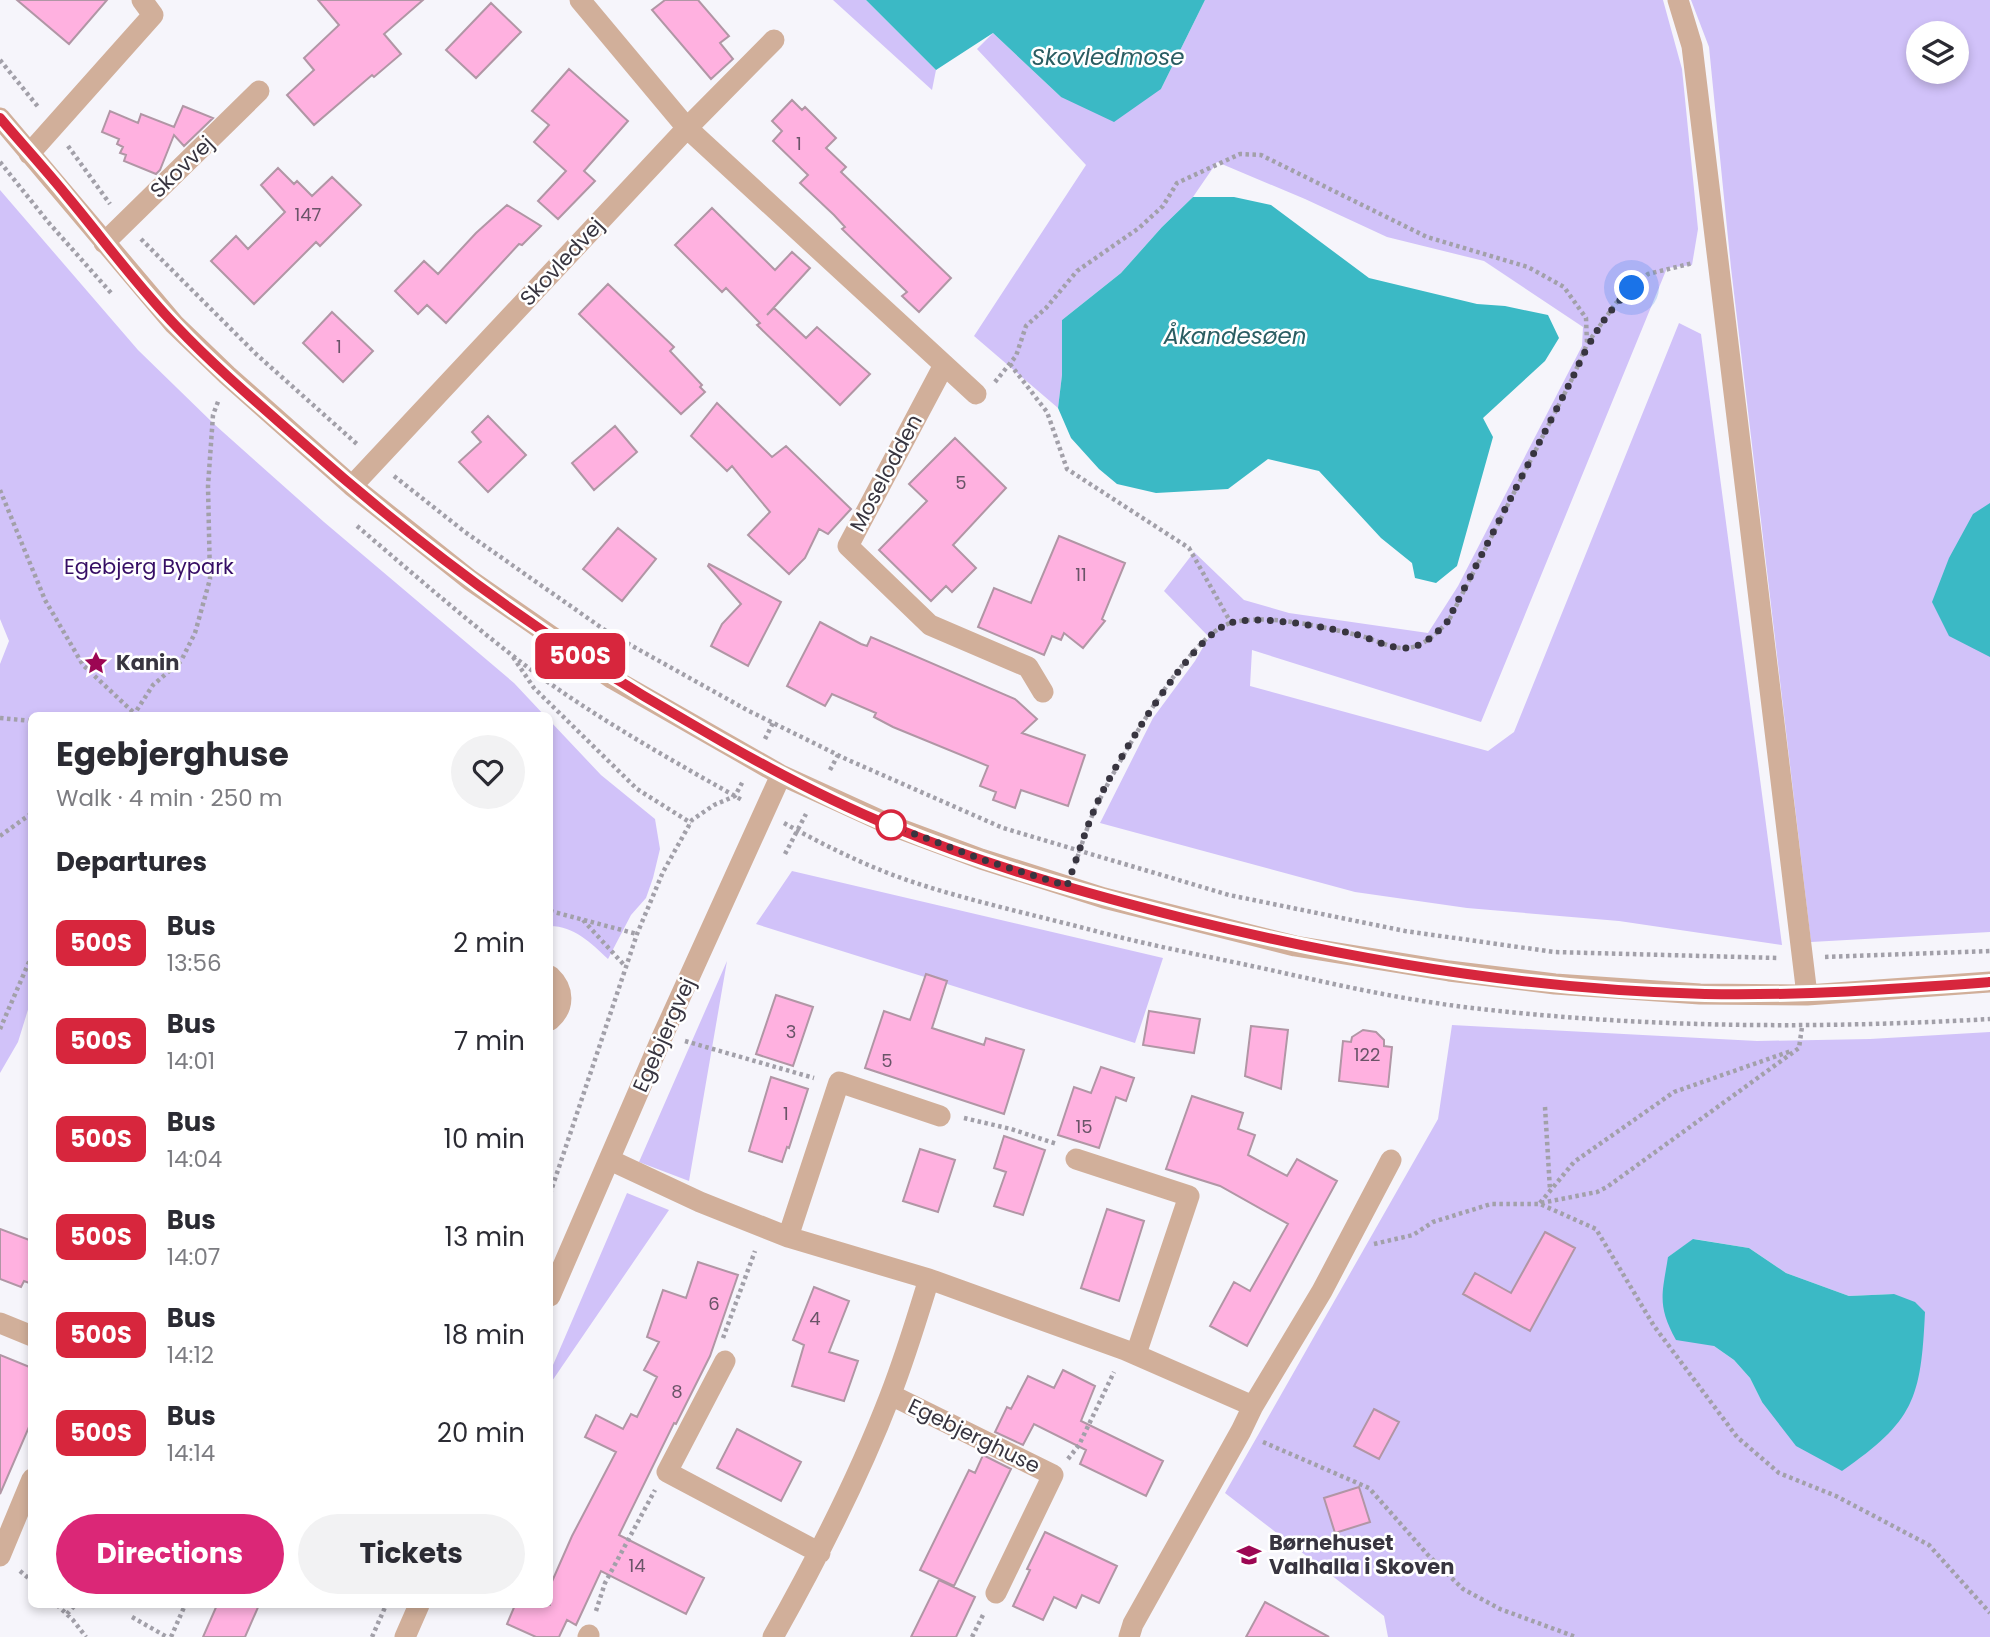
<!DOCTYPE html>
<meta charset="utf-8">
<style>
:root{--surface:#fff;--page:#f2f2f3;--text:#2b2b33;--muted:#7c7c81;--accent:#db2777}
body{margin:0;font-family:Poppins,sans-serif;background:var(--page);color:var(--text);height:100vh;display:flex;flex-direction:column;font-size:26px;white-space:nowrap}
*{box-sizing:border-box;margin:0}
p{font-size:23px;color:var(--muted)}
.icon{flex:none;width:38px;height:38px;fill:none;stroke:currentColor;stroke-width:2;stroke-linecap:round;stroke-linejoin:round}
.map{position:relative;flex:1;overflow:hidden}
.drawer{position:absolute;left:28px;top:712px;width:525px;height:896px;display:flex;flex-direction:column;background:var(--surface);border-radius:10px;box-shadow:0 4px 10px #0003}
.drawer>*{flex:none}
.badge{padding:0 14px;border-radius:10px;font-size:24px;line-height:46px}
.fabs{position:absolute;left:1906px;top:21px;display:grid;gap:14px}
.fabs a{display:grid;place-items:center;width:63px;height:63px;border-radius:50%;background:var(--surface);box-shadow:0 4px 10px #0003;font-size:35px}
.you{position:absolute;width:35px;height:35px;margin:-18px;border:5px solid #fff;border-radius:50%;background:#1a73e8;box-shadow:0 0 0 10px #1a73e833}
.map>.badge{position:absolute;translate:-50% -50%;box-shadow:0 0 0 4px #fff}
h2{padding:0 28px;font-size:26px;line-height:63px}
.round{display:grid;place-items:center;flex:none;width:74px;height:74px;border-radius:37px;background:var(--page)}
.headline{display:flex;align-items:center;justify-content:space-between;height:119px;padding:0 28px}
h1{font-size:33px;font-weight:700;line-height:52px}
.primary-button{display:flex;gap:14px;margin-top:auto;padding:14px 28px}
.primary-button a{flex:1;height:80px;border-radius:42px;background:var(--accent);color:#fff;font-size:28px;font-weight:700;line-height:80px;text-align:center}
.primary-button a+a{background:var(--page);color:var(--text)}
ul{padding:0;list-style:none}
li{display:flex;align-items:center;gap:21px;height:98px;padding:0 28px}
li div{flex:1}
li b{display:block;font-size:26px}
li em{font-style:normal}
li .badge{min-width:77px;font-weight:700;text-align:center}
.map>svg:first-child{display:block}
.green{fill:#d1c2f9;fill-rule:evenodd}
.water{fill:#3bb9c5}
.building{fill:#ffb1e0;stroke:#b196a5;stroke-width:2}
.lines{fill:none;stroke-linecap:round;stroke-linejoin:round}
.path{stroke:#a2a0a9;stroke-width:4.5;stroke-dasharray:3.5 3.5;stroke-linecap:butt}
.minor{stroke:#d1af9a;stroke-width:21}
.line-casing{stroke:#fff;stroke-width:16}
.line{stroke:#d7263d;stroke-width:10}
.walk{stroke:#383540;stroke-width:7;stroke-dasharray:0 12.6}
.stop-dot{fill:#fff;stroke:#d7263d;stroke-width:3.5}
.labels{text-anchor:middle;stroke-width:5;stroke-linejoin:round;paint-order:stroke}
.number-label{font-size:18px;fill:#6a5468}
.street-label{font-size:21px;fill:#383540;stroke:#fff}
.park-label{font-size:21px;fill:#360e65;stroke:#fff}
.poi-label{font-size:21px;font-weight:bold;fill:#383540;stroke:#fff;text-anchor:start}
.water-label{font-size:23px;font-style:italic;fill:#2a5d62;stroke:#fff}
</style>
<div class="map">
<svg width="1990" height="1637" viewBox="0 0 1990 1637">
<rect width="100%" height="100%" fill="#f6f5fb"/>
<path class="green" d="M833,0H866L936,70L932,90Z
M1205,0H1663L1682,69L1698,229L1692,265L1667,268L1481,722L1252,650L1250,686L1488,751L1514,732L1679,323L1701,334L1782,945L1619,921L1467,908L1355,892L1100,823L1153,718L1195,661L1209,637L1164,591L1194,552L1244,600L1289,613L1428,633L1458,586L1582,346L1583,327L1484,261L1387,237L1305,199L1217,162L1193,197L1162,227L1121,273L1062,320V375L1058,408L974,336L1086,165L977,49L993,33L1061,97L1161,89Z
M1691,0H1990V932L1811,942L1731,268L1709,47ZM1918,33H1956V72H1918Z
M0,190L138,350L214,424L324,522L514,683L545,716H32L31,1000L18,1042L0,1073V664L9,641L0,619Z
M550,721L601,775L655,819L660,849L653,878L646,898L631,915L608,959C591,943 574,926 550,926Z
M792,871L1163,958L1135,1043L756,924Z
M727,961L689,1181L639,1162Z
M1452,1025L1757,1041L1870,1039L1990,1032V1637H1388L1384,1616L1225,1493L1438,1119ZM1694,1239L1749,1248L1786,1273L1849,1296L1894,1294L1762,1402L1750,1378L1734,1360L1714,1346L1668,1257Z
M627,1193L669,1210L550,1384V1372Z"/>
<path class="water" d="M866,0H1205L1161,89L1114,122L1061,97L993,33L936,70Z
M1193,197H1234L1271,205L1369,278L1477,304L1505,306L1548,315L1559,338L1545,361L1483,418L1493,437L1457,566L1436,583L1415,578L1412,563L1381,538L1319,471L1268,459L1228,489L1156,493L1117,484L1099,469L1071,438L1058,408L1062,375V320L1121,273L1162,227Z
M1990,503V657L1949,636L1932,602L1949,558L1973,514Z
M1693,1239L1749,1248L1786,1273L1849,1296L1894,1294L1915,1302L1925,1312C1921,1399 1914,1421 1842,1471L1796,1446L1762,1402L1750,1378L1734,1360L1714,1346L1676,1340C1657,1305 1662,1295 1668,1257Z"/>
<path class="building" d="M17,0H107L69,44Z
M318,0H423L384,34L401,54L374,77L372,75L314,125L287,95L314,70L304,58L339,25Z
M665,0H698L729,36L720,43L733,59L711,79L652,10Z
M491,3L521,32L476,78L446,50Z
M569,69L628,121L584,171L595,181L558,219L538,201L566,171L534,142L549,125L532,111Z
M792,100L802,110L805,107L836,138L826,148L846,167L841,172L951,278L919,312L902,296L907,292L842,229L845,227L834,215L800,183L808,175L773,141L782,131L772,121Z
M183,106L213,118L184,146L174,135L160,170L156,174L124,161L126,155L120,153L123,147L117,144L119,139L102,132L110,111L138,123L141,114L174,127Z
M278,168L294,184L297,181L312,196L332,177L361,205L320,246L316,242L254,304L211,261L236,236L248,249L285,212L261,185Z
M507,205L541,226L522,245L519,244L446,323L427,305L418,314L395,291L424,261L438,274L476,233Z
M712,208L775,270L792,252L810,268L767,315L774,308L806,338L817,327L870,374L840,405L757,325L760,323L726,288L722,292L675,245Z
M608,284L674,347L670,351L702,385L700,387L705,392L681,414L579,314Z
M332,312L373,351L343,382L303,343Z
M717,403L772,457L786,446L851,509L828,534L819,529L805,558L789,574L748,535L770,512L732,466L727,471L691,436Z
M488,416L526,455L488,492L459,462L481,442L472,432Z
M615,426L637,452L594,490L572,463Z
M955,438L1006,488L953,545L976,568L952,592L946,586L931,601L879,550L927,501L909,484Z
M618,528L656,559L622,601L583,569Z
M1059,536L1125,563L1102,619L1105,621L1083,648L1064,633L1061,640L1052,636L1044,655L978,627L994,588L1031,603Z
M709,564L781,602L748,666L711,646L722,624L741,604L708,566Z
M820,622L861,644L867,646L871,637L1015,699L1037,719L1022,733L1085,755L1068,806L1021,790L1015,808L993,800L996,792L980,786L988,766L893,727L874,717L876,713L832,694L825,706L787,686Z
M926,974L947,981L932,1028L984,1045L986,1038L1024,1050L1004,1114L865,1068L884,1011L910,1020Z
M776,995L813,1007L793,1066L756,1054Z
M1149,1011L1200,1019L1194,1053L1143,1045Z
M1251,1026L1288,1030L1281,1089L1245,1076Z
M1363,1030L1376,1032L1384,1040V1046L1392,1047L1388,1087L1339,1081L1343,1041L1351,1042L1352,1037Z
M1101,1067L1134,1078L1126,1101L1116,1097L1099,1148L1058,1135L1074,1087L1091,1093Z
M771,1077L808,1089L789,1148L787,1147L782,1162L749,1151Z
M1192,1096L1243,1113L1238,1129L1255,1135L1248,1155L1287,1176L1297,1159L1337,1181L1247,1346L1210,1326L1234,1282L1250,1291L1288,1224L1220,1186L1166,1169Z
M1004,1136L1045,1150L1023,1215L994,1206L1006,1172L994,1168Z
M920,1149L955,1160L938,1212L903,1201Z
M1107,1209L1144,1221L1119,1301L1081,1288Z
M0,1229L32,1241V1284L24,1281L21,1287L0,1279Z
M1545,1232L1575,1248L1530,1331L1463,1294L1475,1273L1511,1293Z
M698,1262L738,1275L710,1356L676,1424L674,1423L619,1535L704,1578L686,1614L601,1571L576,1625L567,1620L559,1637H536L507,1624L515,1605H550V1586L572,1536L616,1452L585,1437L596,1415L623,1429L631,1414L637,1417L657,1377L644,1370L659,1342L647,1337L663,1290L686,1298Z
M814,1287L849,1301L829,1352L858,1361L844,1401L792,1386L804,1345L793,1340Z
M0,1355L32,1368V1420L0,1494Z
M1063,1370L1095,1386L1081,1421L1163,1461L1146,1496L1080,1464L1086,1450L1034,1424L1023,1445L995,1432L1007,1407L1011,1409L1028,1376L1054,1388Z
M1374,1409L1399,1422L1379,1459L1354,1446Z
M737,1429L801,1462L781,1501L717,1468Z
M983,1455L1011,1469L954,1586L920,1570L969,1470L975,1473Z
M1359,1487L1370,1522L1335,1533L1324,1498Z
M1045,1532L1117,1566L1099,1603L1082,1595L1076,1608L1054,1597L1043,1620L1013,1606L1030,1570L1027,1569Z
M939,1580L975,1597L956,1637H911Z
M1265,1602L1329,1637H1246Z
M217,1605H259L245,1637H203Z"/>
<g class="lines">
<path class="path" d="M0,60L39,108
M68,146L110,204
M0,162L49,223L112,294
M141,239L256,354L358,445
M1010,364L1047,412L1067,469L1189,548L1231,623
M995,382L1016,356L1026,326L1046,308L1077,271L1139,228L1163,206L1177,183L1240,154L1261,155L1427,237L1528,267L1564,287L1586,318L1587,343
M394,476L465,532L609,633L747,710L846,759L1003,828L1229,895L1405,931L1554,952L1778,958
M0,490L45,600L83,665L134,713L140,716
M357,526C417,577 475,628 538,675C603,722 673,761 742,800
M513,657L534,688L637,789L691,823
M133,716L153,685L181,661L195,633L210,579L208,486L213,415L219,399
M0,718L32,721
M765,739L773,723
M830,770L838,755
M784,823C827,847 872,869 919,884C978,903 1039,916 1099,932C1157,947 1216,958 1275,971C1337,985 1400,999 1464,1007C1639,1028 1814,1029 1990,1019
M0,836L32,813
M785,854L806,814
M1075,864C1083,842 1089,819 1100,799C1120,759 1189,634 1231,623C1266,613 1323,627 1357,635C1372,638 1389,648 1403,648C1422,649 1435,634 1448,622L1573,377L1587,344L1616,303L1648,274L1693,263
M550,911L637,934
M583,920L625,966
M1825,957L1990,951
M0,1029L32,955
M685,1041L814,1078
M1545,1107L1550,1190
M964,1118L1011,1129L1057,1144
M550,1194L637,934L663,872L692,820L714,805L735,796L743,781
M1540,1203L1574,1162L1674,1092L1791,1051
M1541,1203L1597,1192L1607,1187L1799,1048L1802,1027
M1374,1244L1413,1235L1433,1222L1491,1204H1540L1596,1229L1654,1326L1737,1437L1779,1473L1836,1496L1929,1545L1990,1613
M723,1338L755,1251
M1263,1442L1369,1488L1428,1555L1463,1589L1500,1609L1576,1637
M1068,1459L1079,1445L1114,1372
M20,1571L32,1581
M57,1605L73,1620L86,1637
M596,1611L605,1583L655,1490
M67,1614L75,1605
M132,1617L167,1637
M171,1637L185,1605
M372,1637L386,1605
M972,1637L984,1613"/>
<path class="minor" d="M580,0L687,128L976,394
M1678,0L1692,46L1807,995
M0,118L174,324L227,375L352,486L470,580L613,679L781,775L895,827L981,859L1104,898L1295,946L1449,971L1555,984L1700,994L1807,995L1990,982
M29,154L153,15L142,0
M104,243L259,91
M944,365L848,546L930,625L1028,667L1043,692
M352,486L687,128L774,40
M550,976C564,989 565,1007 550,1020
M1076,1159L1189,1196L1136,1354
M610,1160L700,1202L788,1237L929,1279L1125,1350L1253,1406
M788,1237L839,1082L940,1116
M550,1296L663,1035L781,775
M0,1323L32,1336
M725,1361L667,1472L820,1553
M891,1395L1053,1475L996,1593
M0,1556L32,1479
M405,1637L419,1605
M588,1637L589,1635
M773,1637C817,1559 858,1479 890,1396C905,1358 917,1318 929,1279
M1129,1637L1133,1624L1241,1431L1253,1406L1322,1291L1391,1160"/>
</g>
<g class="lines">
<g class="line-casing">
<path id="line" d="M0,118C22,144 45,169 67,196C103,239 137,286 177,327C216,368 260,405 303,443C422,549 551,644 690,723C756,762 823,798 893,827C988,866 1088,894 1187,919C1356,961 1531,990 1705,994C1801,996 1895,989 1990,982"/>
</g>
<use href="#line" class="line"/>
<path class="walk" d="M891,825L981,859L1067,886C1077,858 1086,828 1098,801C1116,762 1191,636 1230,623C1259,614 1332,628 1362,636C1374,640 1390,648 1403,648C1422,649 1435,634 1447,622L1573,377C1588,343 1605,313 1632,288"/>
</g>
<defs>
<g id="sight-bare" transform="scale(1.89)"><path d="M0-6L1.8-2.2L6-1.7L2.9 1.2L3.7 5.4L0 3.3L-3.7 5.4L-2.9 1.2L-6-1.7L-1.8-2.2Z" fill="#9c0653" stroke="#fff" stroke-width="2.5" paint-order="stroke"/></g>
<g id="school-bare" transform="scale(1.89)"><path d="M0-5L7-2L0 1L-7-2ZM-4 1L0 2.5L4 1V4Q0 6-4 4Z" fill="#9c0653" stroke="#fff" stroke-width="2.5" paint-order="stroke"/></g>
</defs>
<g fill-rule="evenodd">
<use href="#sight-bare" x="96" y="663"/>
<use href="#school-bare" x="1249" y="1555"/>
</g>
<circle class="stop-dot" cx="891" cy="825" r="14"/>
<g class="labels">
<g class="number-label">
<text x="799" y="150">1</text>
<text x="308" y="221">147</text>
<text x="339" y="353">1</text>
<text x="961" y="489">5</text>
<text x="1081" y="581">11</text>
<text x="791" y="1038">3</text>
<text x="1367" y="1061">122</text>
<text x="887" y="1067">5</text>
<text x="786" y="1120">1</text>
<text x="1084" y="1133">15</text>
<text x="714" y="1310">6</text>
<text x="815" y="1325">4</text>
<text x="677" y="1398">8</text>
<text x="637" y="1572">14</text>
</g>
<g class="street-label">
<text transform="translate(182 167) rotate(-44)" y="7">Skovvej</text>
<text transform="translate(562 262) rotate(-47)" y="7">Skovledvej</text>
<text transform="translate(886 473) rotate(-62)" y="7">Moselodden</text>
<text transform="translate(664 1035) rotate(-66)" y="7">Egebjergvej</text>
<text transform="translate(974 1436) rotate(26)" y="7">Egebjerghuse</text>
</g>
<g class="park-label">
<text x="149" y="574">Egebjerg Bypark</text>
</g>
<g class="poi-label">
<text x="116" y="670">Kanin</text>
<text x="1269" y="1550">Børnehuset<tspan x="1269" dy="24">Valhalla i Skoven</tspan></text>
</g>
<g class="water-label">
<text x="1108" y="65">Skovledmose</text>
<text x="1235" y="344">Åkandesøen</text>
</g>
</g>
</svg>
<div class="fabs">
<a><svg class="icon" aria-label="layers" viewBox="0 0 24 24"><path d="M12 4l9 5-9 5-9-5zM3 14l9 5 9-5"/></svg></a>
</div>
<div class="you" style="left:1632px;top:288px"></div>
<b class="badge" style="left:580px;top:656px;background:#d7263d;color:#fff">500S</b>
<section class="drawer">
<div class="headline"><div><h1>Egebjerghuse</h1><p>Walk · 4 min · 250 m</p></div><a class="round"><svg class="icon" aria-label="heart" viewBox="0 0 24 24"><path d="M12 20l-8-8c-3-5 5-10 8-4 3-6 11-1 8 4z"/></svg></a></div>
<h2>Departures</h2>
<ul>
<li><span class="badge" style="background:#d7263d;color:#fff">500S</span><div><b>Bus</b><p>13:56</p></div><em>2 min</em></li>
<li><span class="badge" style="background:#d7263d;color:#fff">500S</span><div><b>Bus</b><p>14:01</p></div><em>7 min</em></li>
<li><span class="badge" style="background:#d7263d;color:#fff">500S</span><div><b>Bus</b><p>14:04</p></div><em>10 min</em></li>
<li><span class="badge" style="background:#d7263d;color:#fff">500S</span><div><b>Bus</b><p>14:07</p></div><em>13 min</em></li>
<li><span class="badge" style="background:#d7263d;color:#fff">500S</span><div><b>Bus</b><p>14:12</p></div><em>18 min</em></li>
<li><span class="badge" style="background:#d7263d;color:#fff">500S</span><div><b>Bus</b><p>14:14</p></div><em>20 min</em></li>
</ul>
<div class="primary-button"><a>Directions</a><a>Tickets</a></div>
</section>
</div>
